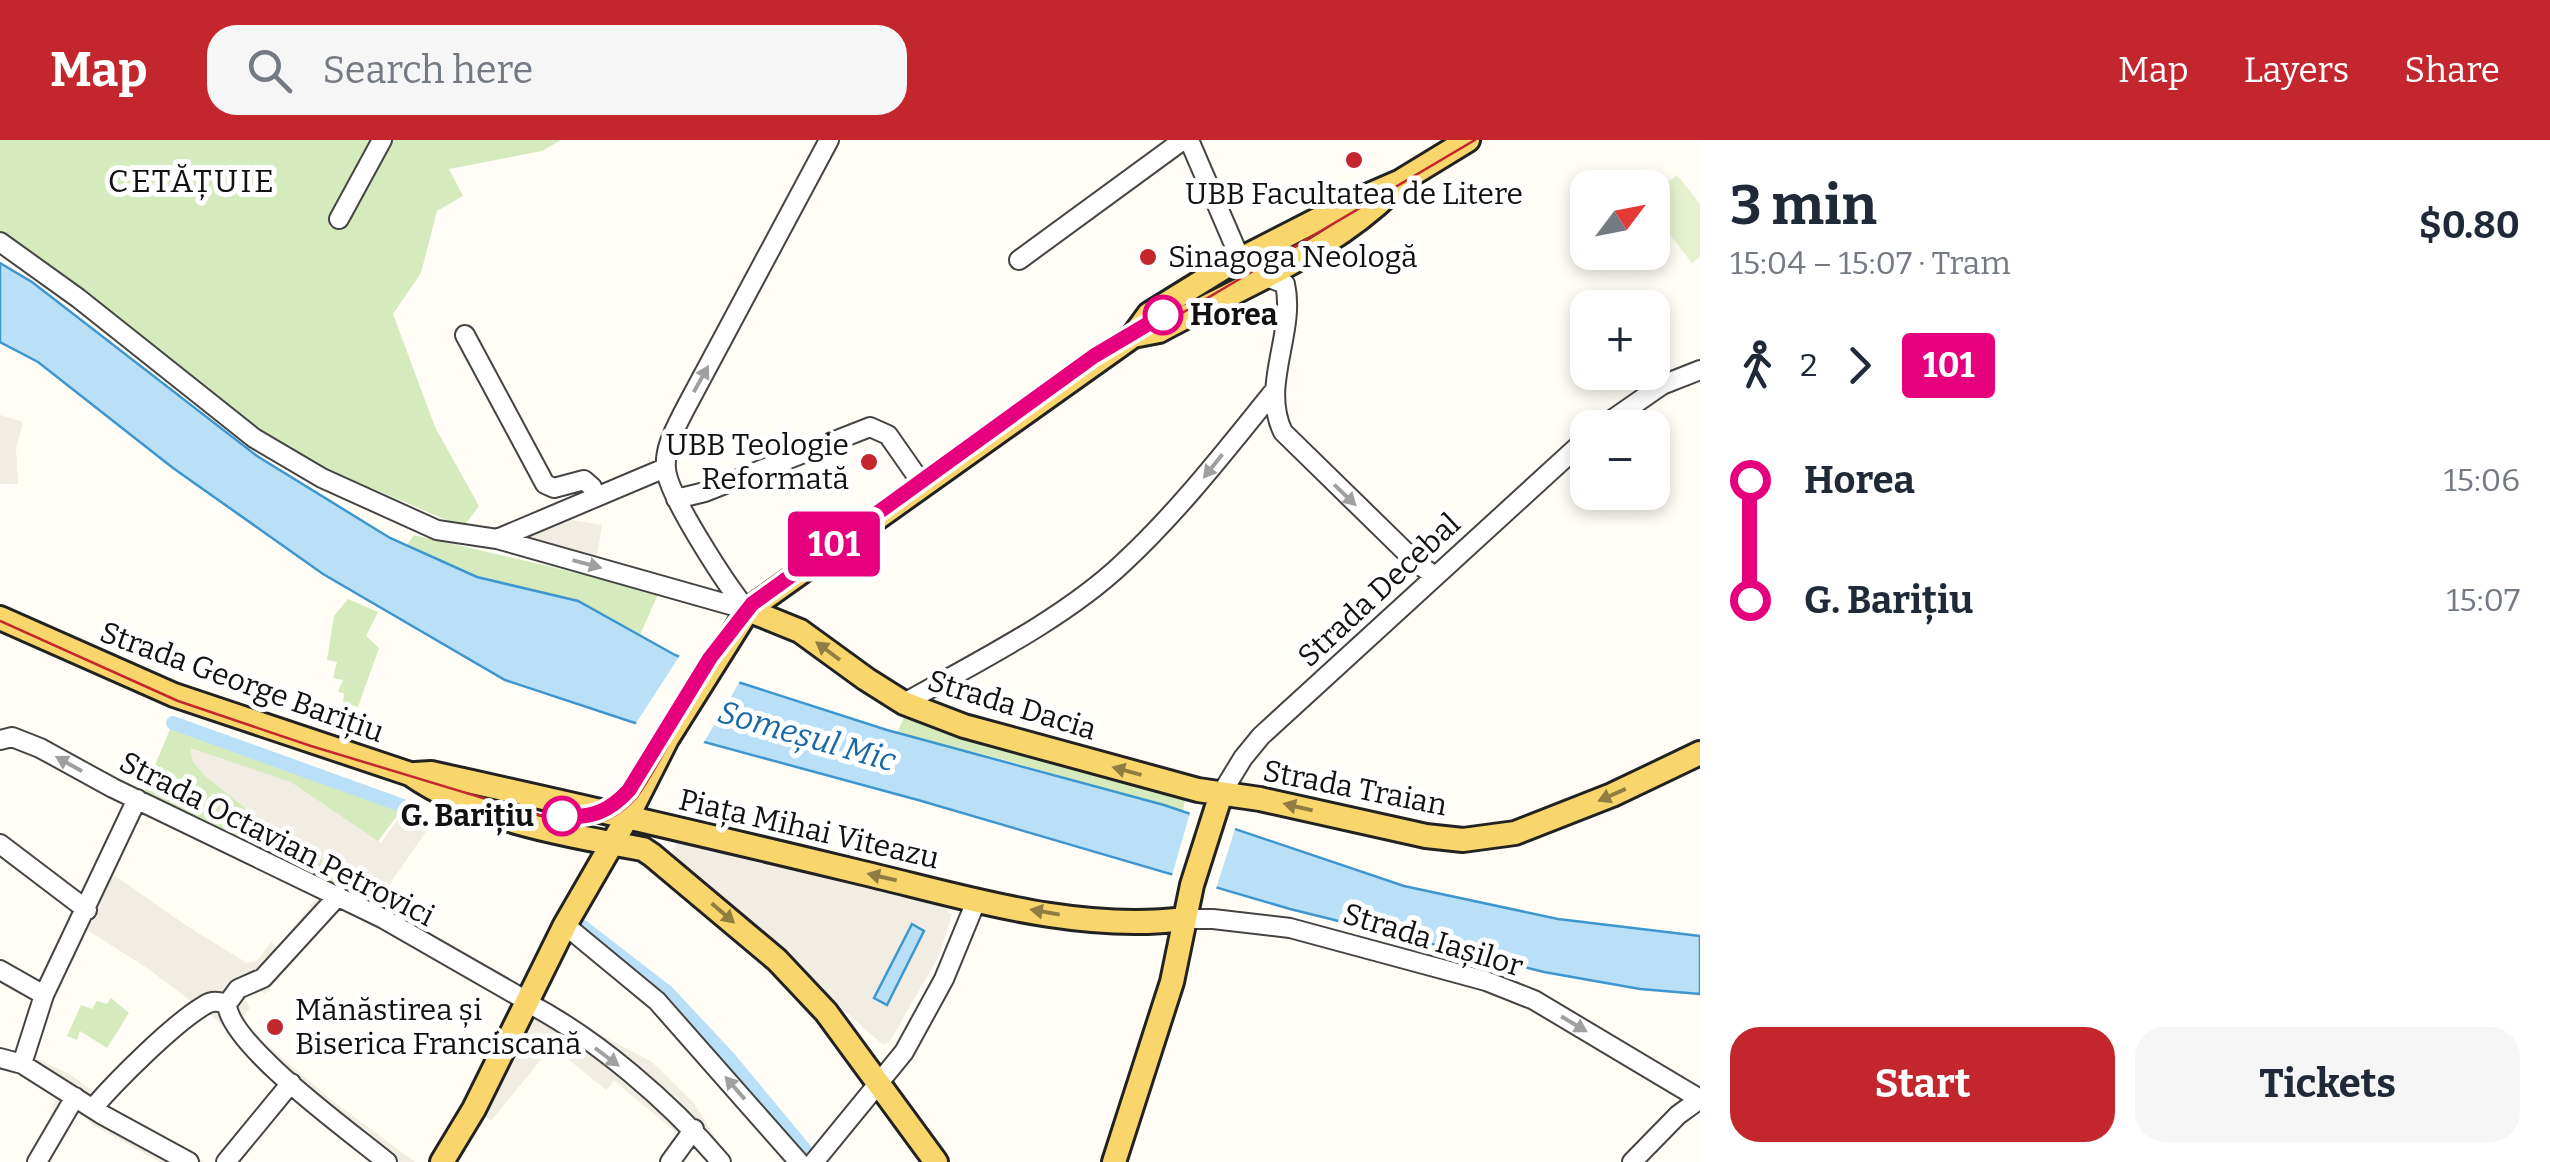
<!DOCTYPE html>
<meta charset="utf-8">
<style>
:root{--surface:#fff;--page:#f6f6f7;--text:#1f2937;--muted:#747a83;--accent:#c4262e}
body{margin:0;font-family:Bitter,serif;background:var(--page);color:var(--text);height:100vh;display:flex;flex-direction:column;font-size:38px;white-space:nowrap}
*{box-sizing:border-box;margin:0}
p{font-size:32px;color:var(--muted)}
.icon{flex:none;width:55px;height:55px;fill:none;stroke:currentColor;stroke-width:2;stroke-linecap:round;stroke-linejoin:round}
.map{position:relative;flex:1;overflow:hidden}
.panel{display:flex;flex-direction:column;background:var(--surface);width:850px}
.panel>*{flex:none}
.badge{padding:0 20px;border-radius:8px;font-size:35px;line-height:65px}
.needle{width:65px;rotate:58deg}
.controls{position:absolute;left:1570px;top:30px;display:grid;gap:20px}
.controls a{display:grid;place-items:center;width:100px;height:100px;border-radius:20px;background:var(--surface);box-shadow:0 5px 15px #0003;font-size:50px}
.map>.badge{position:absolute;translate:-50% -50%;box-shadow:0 0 0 5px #fff}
.legs{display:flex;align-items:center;gap:15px;height:110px;padding:0 30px;font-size:32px}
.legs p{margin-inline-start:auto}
.summary{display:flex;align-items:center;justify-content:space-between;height:170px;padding:0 30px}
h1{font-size:55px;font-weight:700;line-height:75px}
.cta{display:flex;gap:20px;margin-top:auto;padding:20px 30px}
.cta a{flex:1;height:115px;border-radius:30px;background:var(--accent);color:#fff;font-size:40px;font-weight:700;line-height:115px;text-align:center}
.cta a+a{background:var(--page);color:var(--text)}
ul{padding:0 30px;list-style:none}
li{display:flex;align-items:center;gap:35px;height:120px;font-size:38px}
li i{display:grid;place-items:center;width:15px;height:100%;margin:0 12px;background:currentColor}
li i::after{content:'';width:25px;height:25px;margin:-12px;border:8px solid;border-radius:50%;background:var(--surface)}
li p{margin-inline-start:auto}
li:first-child i{background:linear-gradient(#0000 50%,currentColor 0)}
li:last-child i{background:linear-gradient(currentColor 50%,#0000 0)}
header{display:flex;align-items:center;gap:60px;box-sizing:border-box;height:140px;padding:0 50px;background:var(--accent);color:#fff}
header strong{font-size:48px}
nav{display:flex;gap:55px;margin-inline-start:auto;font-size:35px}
.search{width:700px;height:90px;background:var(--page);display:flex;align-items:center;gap:25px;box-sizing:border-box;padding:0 35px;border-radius:30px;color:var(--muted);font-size:38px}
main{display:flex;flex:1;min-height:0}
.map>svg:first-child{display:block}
.green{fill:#d5ebbd}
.pitch{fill:#e6f2cf}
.plaza{fill:#f1ede2;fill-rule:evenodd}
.water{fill:#b9e0f7;stroke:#3f96cf;stroke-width:2.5}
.pier{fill:#fffdf5}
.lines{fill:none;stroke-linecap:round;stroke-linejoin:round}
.canal{stroke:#b9e0f7;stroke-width:14}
.minor-casing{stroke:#444;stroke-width:22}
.major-casing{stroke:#222;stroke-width:28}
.minor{stroke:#fff;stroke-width:18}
.major{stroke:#f9d66b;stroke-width:22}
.tram{stroke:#c4262e;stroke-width:2.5}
.oneway{fill:#a0a0a0}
.oneway2{fill:#917d42}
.line-1-casing{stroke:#fff;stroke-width:22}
.line-1{stroke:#e6007e;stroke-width:15}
.poi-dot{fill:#c4262e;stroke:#fff;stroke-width:4}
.stop-1-dot{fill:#fff;stroke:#e6007e;stroke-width:5}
.labels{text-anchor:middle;stroke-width:10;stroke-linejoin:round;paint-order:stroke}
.poi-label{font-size:30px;fill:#111;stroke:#fff;text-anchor:start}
.stop-label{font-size:30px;font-weight:bold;fill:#111;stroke:#fff;text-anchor:start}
.street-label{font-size:30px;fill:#111;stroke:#fff}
.neighbourhood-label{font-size:32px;letter-spacing:2.5px;fill:#111;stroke:#fff}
.water-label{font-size:32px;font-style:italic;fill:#1768a6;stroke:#fff}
</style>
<header>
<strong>Map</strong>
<div class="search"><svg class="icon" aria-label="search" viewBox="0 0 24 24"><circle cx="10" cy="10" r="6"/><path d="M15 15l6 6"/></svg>Search here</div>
<nav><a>Map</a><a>Layers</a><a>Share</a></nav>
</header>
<main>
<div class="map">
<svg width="1700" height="1022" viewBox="0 0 1700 1022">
<rect width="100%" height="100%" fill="#fffdf5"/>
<path class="green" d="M0,0H561L542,11L449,29L463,56L437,71L421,133L393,174L435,287L479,366L463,387L313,323L274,302L89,156L0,91Z
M304,346L406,406L414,395L659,452L640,495L578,461L477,437L465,446Z
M348,459L378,472L366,496L379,508L358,567L343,563L344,553L338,552L343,540L333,538L337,522L327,520L334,476Z
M904,577L1185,659L1183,672L1005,620L897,593Z
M173,582L403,668L338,754L141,659Z
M111,858L129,873L107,908L80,891L77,900L67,896L81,865L92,869L97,861L107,864Z"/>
<path class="pitch" d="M1677,35L1700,64V117L1692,123L1653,73V54Z"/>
<path class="plaza" d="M0,275L23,282L16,309L18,344H0Z
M556,377L602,385L596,421L510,397Z
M190,608L291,642L381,703L405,669L432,683L389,745L412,763L397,787L338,756L351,739L259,679L204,635L193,622Z
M694,697L948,769L947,772L952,774L939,816L891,899L884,905L881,903L676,722L672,712L676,704L683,698Z
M111,733L187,786L247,823L257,821L271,802L278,808L321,752L341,767L265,854L253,847L245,859L250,868L239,881L330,959L415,1022H425H378L296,956L236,1022H215L282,943L208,872L105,965L204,1022H160L93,985L78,971L42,1022L44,1001L57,954L21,930L0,924V910L16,916L35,859L0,838V820L42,846ZM84,788L147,828L192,862L154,901L122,924L95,953L71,935L36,918L48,866Z
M536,860L652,922L694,963L730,1022H716L695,997L689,1003L614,941L606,950L552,906L491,981L482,974Z"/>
<path class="water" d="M0,123L32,142L257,316L390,398L477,437L578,461L675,515L738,542L887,590L1164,665L1404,746L1558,779L1700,796V854L1640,849L1544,832L1290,769L918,660L638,584L505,540L323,434L173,328L38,222L0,202Z
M912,784L924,791L887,865L874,858Z"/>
<path class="pier" d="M682,512L742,538L701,607L633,588Z
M1191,669L1236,686L1215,752L1171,739Z"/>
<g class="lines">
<path class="canal" d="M173,583L406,667
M583,787L667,852L727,916L815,1022"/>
<g class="minor-casing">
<path id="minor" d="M1189,0L1242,123L1253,132L1285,144C1296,193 1260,245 1283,292L1418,424L1435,436
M339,79L382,0
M0,102L78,158L254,298L322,338L437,390L497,399L748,470
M1019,120L1183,0
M465,195L545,344L554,348L584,340L592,347L595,356
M1600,288L1662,245L1700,230
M676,359L705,352L870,287L888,295L923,345
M497,399L665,328
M747,470C728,447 668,356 666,329C664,308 675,289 684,271L829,0
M904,563C975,523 1064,479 1123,423C1179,371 1226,310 1274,251
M0,600L12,597L40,608L113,648L382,778L527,861
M1221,654L1243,618L1261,596L1588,297
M0,704L87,770
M1185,779H1213L1290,788L1486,841L1534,860L1700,959
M565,785L657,861L799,1022
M0,830L44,855
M526,862C596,898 671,963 721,1022
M227,864C229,905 352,993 387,1022
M0,918L22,924L101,974L189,1022
M22,924L44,855L137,659
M93,968C116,941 175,882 205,865C212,860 219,861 227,864L238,849L263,838L338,756
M37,1022L75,957
M226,1022L291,943
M670,1022L694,989
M814,1022L904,912L944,839L977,759
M1632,1022L1678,975L1700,959"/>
</g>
<g class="major-casing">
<path id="major" d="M1133,196L1159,191C1238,148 1328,114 1392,51
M748,470L800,491L866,539L904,563L964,586L1198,650L1260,659L1426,696L1463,700L1515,693L1612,655L1700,613
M0,478L174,555L410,634C476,680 564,695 643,709L652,715L777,820L826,872L936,1022
M415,634L431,633C573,664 714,697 855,731C962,756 1074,793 1185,779
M442,1022L474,969L565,785L628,676L667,599L748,470L1133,196L1149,174L1225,127L1348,64L1401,41L1468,0
M1114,1022L1172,842L1192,745L1221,654"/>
</g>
<use href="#minor" class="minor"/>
<use href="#major" class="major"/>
<path class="tram" d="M0,481L178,561L311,606L572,685C597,688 619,676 636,658C677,601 709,507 765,464L1111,215L1475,0"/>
</g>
<defs><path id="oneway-solid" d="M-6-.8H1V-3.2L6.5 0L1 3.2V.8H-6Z" transform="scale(2.5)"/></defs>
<g class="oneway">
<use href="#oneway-solid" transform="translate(701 239) rotate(-61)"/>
<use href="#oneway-solid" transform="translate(1213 326) rotate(129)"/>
<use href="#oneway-solid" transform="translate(1345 355) rotate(44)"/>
<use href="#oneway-solid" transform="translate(587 424) rotate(15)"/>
<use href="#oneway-solid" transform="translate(69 624) rotate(-151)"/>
<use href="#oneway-solid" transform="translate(1574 884) rotate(31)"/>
<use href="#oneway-solid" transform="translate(607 917) rotate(37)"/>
<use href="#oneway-solid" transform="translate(735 948) rotate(-131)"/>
</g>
<g class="oneway2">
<use href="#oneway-solid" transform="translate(828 511) rotate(-143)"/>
<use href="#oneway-solid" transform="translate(1127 631) rotate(-165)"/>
<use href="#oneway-solid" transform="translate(1612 655) rotate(156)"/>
<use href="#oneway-solid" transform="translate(1298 667) rotate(-167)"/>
<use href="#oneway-solid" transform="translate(882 737) rotate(-167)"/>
<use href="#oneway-solid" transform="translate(1045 772) rotate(-170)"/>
<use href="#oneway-solid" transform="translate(723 773) rotate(41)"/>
</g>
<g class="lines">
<g class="line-1-casing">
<path id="line-1" d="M562,676C591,679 610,671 629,650L710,518L752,464L1094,216L1163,175"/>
</g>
<use href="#line-1" class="line-1"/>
</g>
<g class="poi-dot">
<circle cx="1354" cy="20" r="10"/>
<circle cx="1148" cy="117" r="10"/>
<circle cx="869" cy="322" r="10"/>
<circle cx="275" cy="887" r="10"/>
</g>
<g class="stop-1-dot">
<circle cx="1163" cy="175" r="18"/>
<circle cx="562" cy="676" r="18"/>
</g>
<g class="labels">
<g class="poi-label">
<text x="1354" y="64" text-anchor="middle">UBB Facultatea de Litere</text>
<text x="1168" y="127">Sinagoga Neologă</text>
<text x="849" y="315" text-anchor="end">UBB Teologie<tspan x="849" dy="34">Reformată</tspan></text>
<text x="295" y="880">Mănăstirea și<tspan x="295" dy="34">Biserica Franciscană</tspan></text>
</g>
<g class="stop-label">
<text x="1190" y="185">Horea</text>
<text x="534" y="686" text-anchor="end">G. Barițiu</text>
</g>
<g class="street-label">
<text transform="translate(1379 450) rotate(-43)" y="10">Strada Decebal</text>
<text transform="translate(242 542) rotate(20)" y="10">Strada George Barițiu</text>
<text transform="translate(1012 565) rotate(17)" y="10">Strada Dacia</text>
<text transform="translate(1355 648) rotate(11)" y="10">Strada Traian</text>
<text transform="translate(809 689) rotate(13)" y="10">Piața Mihai Viteazu</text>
<text transform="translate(277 699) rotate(27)" y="10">Strada Octavian Petrovici</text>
<text transform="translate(1433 800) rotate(17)" y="10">Strada Iașilor</text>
</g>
<g class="neighbourhood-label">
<text x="192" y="52">CETĂȚUIE</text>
</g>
<g class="water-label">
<text transform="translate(807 596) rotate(16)" y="11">Someșul Mic</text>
</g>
</g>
</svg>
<div class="controls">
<a><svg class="needle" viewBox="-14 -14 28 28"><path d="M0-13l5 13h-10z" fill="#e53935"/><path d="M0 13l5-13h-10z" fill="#747a83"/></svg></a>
<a>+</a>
<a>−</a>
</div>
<b class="badge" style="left:834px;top:404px;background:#e6007e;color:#fff">101</b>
</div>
<section class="panel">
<div class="summary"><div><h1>3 min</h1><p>15:04 – 15:07 · Tram</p></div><b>$0.80</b></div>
<div class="legs"><svg class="icon" aria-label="walk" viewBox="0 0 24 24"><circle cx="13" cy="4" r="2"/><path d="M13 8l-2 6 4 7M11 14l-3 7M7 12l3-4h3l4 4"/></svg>2<svg class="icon" aria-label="forward" viewBox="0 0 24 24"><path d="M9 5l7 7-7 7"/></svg><b class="badge" style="background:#e6007e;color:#fff">101</b></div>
<ul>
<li><i style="color:#e6007e"></i><b>Horea</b><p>15:06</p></li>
<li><i style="color:#e6007e"></i><b>G. Barițiu</b><p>15:07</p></li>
</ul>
<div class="cta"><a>Start</a><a>Tickets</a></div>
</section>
</main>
